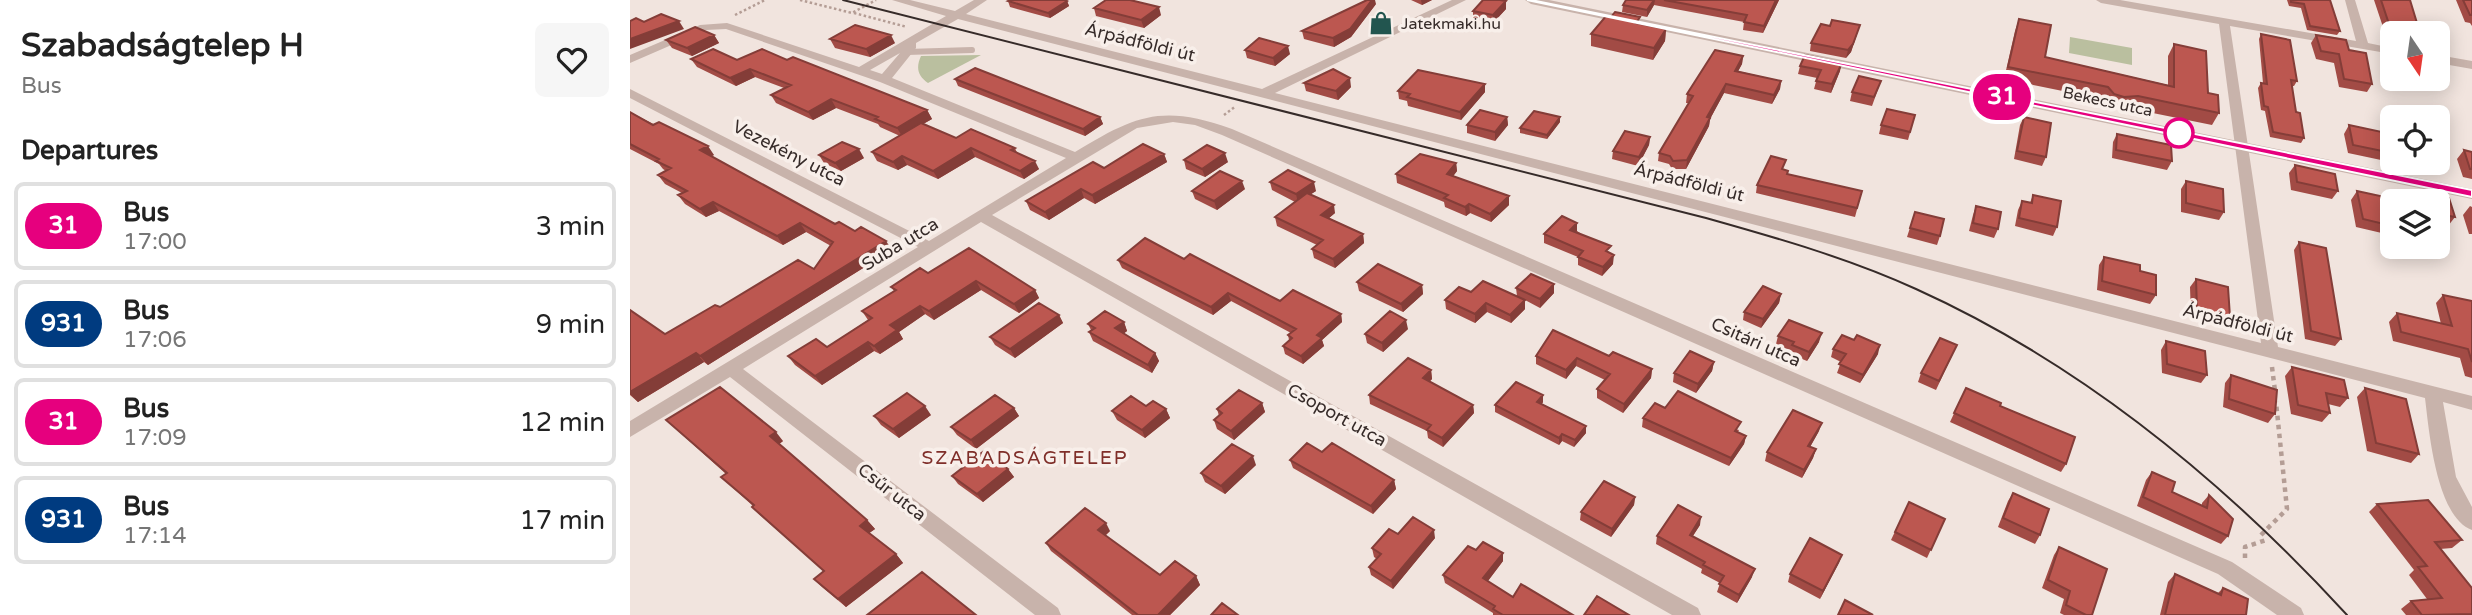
<!DOCTYPE html>
<meta charset="utf-8">
<style>
:root{--surface:#fff;--page:#f6f6f6;--text:#222;--muted:#767676;--line:#e0e0e0}
body{margin:0;font-family:"Varela Round",sans-serif;background:var(--page);color:var(--text);height:100vh;display:flex;flex-direction:column;font-size:26px;white-space:nowrap}
*{box-sizing:border-box;margin:0}
p{font-size:23px;color:var(--muted)}
.icon{flex:none;width:38px;height:38px;fill:none;stroke:currentColor;stroke-width:2;stroke-linecap:round;stroke-linejoin:round}
.map{position:relative;flex:1;overflow:hidden}
.details{display:flex;flex-direction:column;background:var(--surface);width:630px}
.details>*{flex:none}
.badge{padding:0 14px;border-radius:23px;font-size:24px;line-height:46px}
.needle{width:46px;rotate:167deg}
.tools{position:absolute;left:1750px;top:21px;display:grid;gap:14px}
.tools a{display:grid;place-items:center;width:70px;height:70px;border-radius:10px;background:var(--surface);box-shadow:0 4px 18px #0003;font-size:35px}
.map>.badge{position:absolute;translate:-50% -50%;box-shadow:0 0 0 4px #fff}
h2{padding:0 21px;font-size:26px;line-height:63px}
.round{display:grid;place-items:center;flex:none;width:74px;height:74px;border-radius:10px;background:var(--page)}
.summary{display:flex;align-items:center;justify-content:space-between;height:119px;padding:0 21px}
h1{font-size:33px;font-weight:800;line-height:52px}
ul{padding:0;list-style:none}
li{display:flex;align-items:center;gap:21px;height:88px;margin:0 14px 10px;padding:0 7px;border:4px solid var(--line);border-radius:10px}
li div{flex:1}
li b{display:block;font-size:26px}
li em{font-style:normal}
li .badge{min-width:77px;font-weight:700;text-align:center}
main{display:flex;flex:1;min-height:0}
.map>svg:first-child{display:block}
.green{fill:#babf9f}
.lines{fill:none;stroke-linecap:round;stroke-linejoin:round}
.path-far1{stroke:#b49d95;stroke-width:2.5;stroke-dasharray:2.5 2.5;stroke-linecap:butt}
.path{stroke:#b49d95;stroke-width:4.5;stroke-dasharray:4.5 4.5;stroke-linecap:butt}
.service{stroke:#c8b3ab;stroke-width:6}
.minor{fill:#c8b3ab;fill-rule:evenodd}
.tertiary{fill:#c8b3ab;fill-rule:evenodd}
.tram{stroke:#362b29;stroke-width:2}
.wall{fill:#a24b45}
.shaded-wall{fill:#843d38}
.building{fill:#bc5750;stroke:#843d38;stroke-width:2}
.line{fill:#e6007e;stroke:#fff;stroke-width:2}
.stop-dot{fill:#fff;stroke:#e6007e;stroke-width:3.5}
.labels{text-anchor:middle;stroke-width:7;stroke-linejoin:round;paint-order:stroke}
.far-poi-label{font-size:16px;fill:#362b29;stroke:#f8efea;text-anchor:start}
.far-street-label{font-size:16px;fill:#362b29;stroke:#f8efea}
.street-label{font-size:18px;fill:#362b29;stroke:#f8efea}
.neighbourhood-label{font-size:19px;letter-spacing:2px;fill:#7f2e29;stroke:#f8efea}
</style>
<main>
<section class="details">
<div class="summary"><div><h1>Szabadságtelep H</h1><p>Bus</p></div><a class="round"><svg class="icon" aria-label="heart" viewBox="0 0 24 24"><path d="M12 20l-8-8c-3-5 5-10 8-4 3-6 11-1 8 4z"/></svg></a></div>
<h2>Departures</h2>
<ul>
<li><span class="badge" style="background:#e6007e;color:#fff">31</span><div><b>Bus</b><p>17:00</p></div><em>3 min</em></li>
<li><span class="badge" style="background:#003b80;color:#fff">931</span><div><b>Bus</b><p>17:06</p></div><em>9 min</em></li>
<li><span class="badge" style="background:#e6007e;color:#fff">31</span><div><b>Bus</b><p>17:09</p></div><em>12 min</em></li>
<li><span class="badge" style="background:#003b80;color:#fff">931</span><div><b>Bus</b><p>17:14</p></div><em>17 min</em></li>
</ul>
</section>
<div class="map">
<svg width="1842" height="615" viewBox="0 0 1842 615">
<rect width="100%" height="100%" fill="#f1e4de"/>
<path class="green" d="M1440,37L1502,48V65L1439,53Z
M351,55L298,83C287,75 286,67 291,56Z"/>
<g class="lines">
<path class="path-far1" d="M170,0L222,13L246,0
M224,13L277,27
M105,15L135,0
M594,115L606,106"/>
<path class="path" d="M1642,367L1645,391
M1631,535L1657,509L1646,402
M1615,558V547L1636,540"/>
<path class="service" d="M277,52L342,50"/>
<path class="minor" d="M262,0H280L325,11L344,0H357L336,14L632,89L822,0H836L645,93L1631,343L1589,24L1471,3L1466,0H1490L1726,41L1715,0H1725L1738,43L1762,48V54L1600,26L1648,347L1842,396V410L1813,402L1826,477L1842,507V530C1806,517 1799,430 1795,398L328,19L286,43V48L262,78L445,152C506,115 532,104 602,129L1602,562L1671,608L1674,615H1647L1588,574L592,135L565,125L543,122L507,128L362,215L1068,608L1071,615H1042L351,222L113,369L428,608L431,615H405L100,377L0,437V421L288,247L0,98V89L299,241L436,158L250,82L96,29L76,30L0,63V55L70,25L97,23L229,67L316,16ZM270,53L252,74L240,70Z
M1808,55L1842,61V69L1808,63Z"/>
<path class="tertiary" d="M895,0H919L1842,189V199L901,4Z"/>
<path class="tram" d="M213,0L1076,218C1147,238 1218,258 1286,289C1452,364 1594,481 1717,615"/>
</g>
<path class="wall" d="M781,0H802L792,5Z
M996,0H1149L1133,33L1113,30L1114,22L1024,5L1017,17L992,12L993,5Z
M1657,0H1700L1710,31L1707,35L1677,30L1671,8L1659,6Z
M1744,0H1780L1762,33V47L1759,45Z
M1826,0H1842V26L1840,23L1835,22Z
M378,1H437L439,6L420,18L380,7Z
M746,4L721,37L704,47L674,39L672,31Z
M464,8L531,15L514,28L466,16Z
M876,9L863,23L843,19V11Z
M1389,19L1415,57L1538,85V56L1544,44L1578,93L1589,113L1582,125L1503,109H1488L1479,106L1472,99L1374,79L1385,31Z
M1009,24L1036,29L1035,41L1023,60L961,46V34Z
M1230,25L1221,52L1216,58L1180,51L1181,43L1200,26Z
M1631,34L1667,81L1664,86H1662L1666,112L1674,138L1671,143L1640,137L1635,111L1631,110L1628,88L1631,83H1633L1629,39Z
M84,35L89,43L62,56L42,48L36,40Z
M1686,35L1719,50L1742,84L1737,92L1709,87L1704,63L1686,59L1681,43Z
M200,39L265,43L240,57L205,48Z
M615,50L660,54L645,66L617,58Z
M1113,56L1112,64L1108,71L1151,81L1150,89L1142,104L1094,93L1080,119L1079,126L1056,169H1042L1039,164L1028,161L1029,153L1059,103H1056L1057,94Z
M61,59L107,60H157L297,110L302,119L293,124L326,138L385,148L387,153L409,169L394,179L345,157L308,179L277,165L268,170L247,161L242,152L270,136L250,127L248,124L206,108L183,120L146,103L141,95L154,88L125,77L106,86L67,67Z
M1170,66L1210,71L1201,93L1184,89L1187,78L1168,74Z
M325,79L470,117L473,124L455,136L328,86Z
M1251,81L1242,106L1220,101L1222,92Z
M674,83L721,87L708,100L676,91Z
M768,91L855,92L831,120L778,106L777,101L769,99Z
M0,112L84,155L81,156L205,224L262,250L78,365L74,362L8,402L0,395V310L35,334L90,307L184,269L201,246L176,232L153,245L89,211L76,217L55,204L48,195L52,193L35,184L28,175L36,171L33,169L29,164L0,149Z
M1285,115L1278,140L1249,134L1251,125Z
M877,117L878,125L865,141L837,133V125Z
M1394,117L1416,157L1412,166L1384,159L1390,125Z
M930,122L917,139L890,133V128Z
M1719,125L1757,152L1751,160L1718,153L1714,134Z
M1487,134L1542,161L1537,170L1482,158L1483,142Z
M1020,137L1019,145L1008,166L982,159L983,151Z
M1834,150L1842,152V179L1833,177L1827,159Z
M534,154L537,162L465,204L454,198L419,220L400,210L396,201Z
M189,155L234,158L211,171L194,163Z
M554,160L598,162L575,177L556,169Z
M826,163L827,171L823,176L879,196V205L861,222L840,213L836,216L815,207L814,202L767,183L766,174Z
M1665,165L1708,191L1702,199L1661,190L1659,173Z
M1154,170L1158,174L1232,191L1225,217L1126,193L1127,185Z
M1556,181L1594,212L1589,220L1551,212V189Z
M640,182L686,191L680,194L705,213L699,218L733,234L734,243L705,268L684,258L682,249L687,245L647,226L645,217L665,202L642,190Z
M615,189L587,210L565,199L562,191Z
M1727,191L1762,226L1756,234L1726,227L1721,200Z
M1793,192L1819,198L1825,217L1818,226L1808,224V201H1787Z
M1403,195L1427,227L1423,236L1385,226L1388,210L1392,201L1400,203Z
M1346,206L1368,229L1364,238L1339,231L1343,215Z
M1840,206L1842,207V234H1839L1833,215Z
M1285,212L1310,236L1307,245L1277,237Z
M947,231L980,253L983,264L972,276L948,265V257L914,243V234Z
M1669,242L1711,339L1705,346L1675,339L1664,250Z
M1474,257L1510,271L1526,295L1520,304L1467,290L1469,265Z
M554,259L650,301L711,314L712,322L692,340L694,346L673,364L655,354L653,346L659,340L658,335L661,333L601,301L583,315L492,268L488,260Z
M298,273L405,290L409,298L389,313L351,290L304,320L295,314L269,332L273,339L250,354L244,351L192,385L165,365L158,356L197,347L238,320L232,311L264,291L261,287Z
M1566,279L1600,317L1594,326L1561,318L1560,287Z
M727,282L792,285L793,294L773,312L729,291Z
M924,284V293L910,308L895,300V309L881,323L857,312L845,323L816,309L815,300L887,296L886,288Z
M1151,294L1149,303L1131,328L1113,320L1114,312Z
M1813,295L1842,301V378L1835,376L1830,358L1763,341L1759,322L1767,313L1811,324L1806,303Z
M429,315L433,323L385,358L365,345L360,337Z
M494,322L497,331L493,334L525,353L529,361L522,373L463,341L459,332L461,330L458,324Z
M778,329L753,352L737,343L735,334Z
M1148,336L1189,342L1177,361L1160,354L1161,351L1146,344Z
M1536,341L1577,375L1571,383L1532,373L1531,350Z
M1327,345L1306,390L1288,382L1291,373Z
M1203,349L1248,354L1230,383L1207,373L1211,362L1201,357Z
M906,356H979L1022,369L1021,378L993,413L967,398V389L975,380L946,366L936,379L906,364Z
M1084,362L1082,371L1066,393L1043,382L1044,373Z
M1662,367L1718,398L1710,407L1698,404L1700,413L1692,422L1661,414L1655,376Z
M801,370L802,379L799,382L843,405L844,413L813,447L798,438L797,431L740,404L739,395Z
M1601,375L1645,414L1638,423L1593,407L1595,383Z
M1336,388L1370,406L1436,464L1431,472L1320,422Z
M1735,388L1789,454L1781,463L1737,451L1727,397Z
M913,395V402L912,404L956,426V433L944,447L932,441L929,445L865,412V405Z
M632,403L635,412L604,440L587,429L584,420L589,416L587,409Z
M516,406L536,409L540,418L515,438L487,420L482,411Z
M384,408L389,416L346,449L327,435L321,427Z
M1035,408L1109,430L1108,432L1116,436L1114,444L1099,466L1012,427L1013,418Z
M301,415L269,438L251,425L244,416Z
M36,420L153,441L149,444L237,520L245,529L239,533L266,554L273,563L216,607L192,587L184,579L194,571L130,515L122,507L123,506L91,477L96,474Z
M1189,431L1180,447L1186,449L1183,458L1172,478L1135,461L1137,452Z
M692,452L764,480L766,489L743,514L663,468L660,460Z
M626,465L595,494L575,482L571,473Z
M378,469L384,477L353,502L328,484L322,476Z
M1522,472L1542,492L1572,505V503L1579,495L1598,536L1591,544L1507,506L1516,480Z
M1383,493L1410,535L1405,544L1368,527L1378,501Z
M1005,497L1004,505L981,537L950,520L951,512Z
M1279,502L1315,519L1297,558L1261,540Z
M1747,504L1832,540L1822,548L1810,549L1842,588V615H1776L1771,609L1781,601L1797,599L1779,575L1784,570L1739,512Z
M1070,525L1063,536L1122,577L1107,603L1087,592L1090,583L1071,573L1072,569L1026,544L1027,536Z
M480,531L475,536L530,575L566,576L570,585L540,615H502L421,551L416,543Z
M768,534L805,538L763,589L741,575L739,567L747,559L744,557L742,548Z
M1429,547L1462,615H1434L1430,613L1434,599L1412,588L1424,555Z
M846,550L873,561L858,581L883,597L943,615H863V613L815,583L813,575Z
M1212,555L1190,599L1158,582L1160,574Z
M1545,574L1588,593L1593,588L1616,615H1530L1538,582Z"/>
<path class="shaded-wall" d="M742,0H745L746,4L721,37L704,47L703,38Z
M791,0H802L792,5Z
M1024,0H1025L1024,5L1017,17V10Z
M1146,0H1149L1133,33L1134,26Z
M437,1L439,6L420,18L418,13Z
M876,1V9L863,23V15Z
M529,7L531,15L514,28L511,20Z
M49,21L54,29L0,49V39Z
M1230,25L1221,52L1216,58L1218,50Z
M1036,29L1035,41L1023,60L1024,48Z
M84,35L89,43L62,56L57,48Z
M261,35L265,43L240,57L236,49Z
M658,46L660,54L645,66L643,58Z
M1113,56L1112,64L1104,79L1105,71Z
M1212,63L1210,71L1201,93L1202,84Z
M120,69L125,77L106,86L100,78Z
M720,78L721,87L708,100L706,91Z
M1151,81L1150,89L1142,104L1144,95Z
M855,84V92L831,120L830,112Z
M1096,84L1094,93L1080,119L1079,126L1056,169L1057,160L1077,117Z
M201,99L206,108L183,120L178,112Z
M297,110L302,119L272,136L267,128Z
M470,117L473,124L455,136L453,129Z
M877,117L878,125L865,141V132Z
M930,117V122L917,139V135Z
M1020,137L1019,145L1008,166L1009,157Z
M78,146L84,155L76,159L70,150Z
M341,148L345,157L308,179L303,171Z
M229,149L234,158L211,171L205,163Z
M595,153L598,162L575,177L572,169Z
M534,154L537,162L465,204L462,195Z
M272,156L277,165L268,170L263,162Z
M405,161L409,169L394,179L390,171Z
M826,163L827,171L818,183L817,174Z
M612,181L615,189L587,210L584,201Z
M684,182L686,191L668,203L666,194Z
M451,189L454,198L419,220L415,212Z
M879,196V205L861,222L860,214Z
M83,202L89,211L76,217L70,209Z
M839,204L840,213L836,216L835,207Z
M704,205L705,213L693,223L691,215Z
M170,223L176,232L153,245L147,236Z
M947,223V231L940,238V230Z
M733,234L734,243L705,268L703,259Z
M256,241L262,250L78,365L70,356Z
M984,255L983,264L972,276L973,267Z
M346,281L351,290L304,320L299,311Z
M924,284V293L910,308V299Z
M792,285L793,294L773,312L771,304Z
M405,290L409,298L389,313L384,304Z
M598,293L601,301L583,315L581,307Z
M1151,294L1149,303L1131,328L1133,319Z
M895,300V309L881,323L880,315Z
M856,303L857,312L845,323V314Z
M290,306L295,314L269,332L273,339L250,354L244,346L260,325Z
M711,314L712,322L692,340L694,346L673,364L671,356L687,335Z
M429,315L433,323L385,358L380,349Z
M776,320L778,329L753,352L752,343Z
M494,322L497,331L489,337L485,328Z
M1192,333L1189,342L1177,361L1179,352Z
M238,342L244,351L192,385L185,376Z
M1250,345L1248,354L1230,383L1233,375Z
M66,353L74,362L8,402L0,394V392Z
M525,353L529,361L522,373L518,365Z
M947,358L946,366L936,379V370Z
M1084,362L1082,371L1066,393L1068,384Z
M1022,369L1021,378L993,413L994,404Z
M801,370L802,379L794,387L793,378Z
M913,395V402L908,409L907,402Z
M632,403L635,412L604,440L601,431Z
M843,405L844,413L813,447L812,438Z
M295,406L301,415L269,438L263,429Z
M384,408L389,416L346,449L341,440Z
M536,409L540,418L515,438L512,430Z
M1192,423L1189,431L1176,454L1178,446Z
M956,426V433L944,447L945,440Z
M146,432L153,441L148,445L140,436Z
M932,434V441L929,445V438Z
M1116,436L1114,444L1099,466L1101,458Z
M1186,449L1183,458L1172,478L1174,470Z
M623,456L626,465L595,494L591,486Z
M378,469L384,477L353,502L347,494Z
M764,480L766,489L743,514L741,506Z
M1005,497L1004,505L981,537L982,529Z
M1071,517L1070,525L1058,543L1060,535Z
M237,520L245,529L238,534L230,526Z
M476,523L480,531L472,538L468,530Z
M804,530L805,538L763,589L761,581Z
M873,553V561L854,586L853,578Z
M266,554L273,563L216,607L208,599Z
M1212,555L1209,563L1190,599L1193,591Z
M1125,569L1122,577L1107,603L1109,595Z
M566,576L570,585L540,615H528Z"/>
<path class="building" d="M380,0H435L437,1L418,13L378,1Z
M476,0H500L529,7L511,20L464,8Z
M737,0H742L720,29L703,38L672,31Z
M853,0H870L876,1L863,15L843,11Z
M996,0H1024L1017,10L993,5Z
M1034,0H1146L1134,26L1114,22L1117,15Z
M1661,0H1700L1710,31L1680,26L1674,4L1661,2Z
M1751,0H1780L1790,33H1762Z
M1833,0H1842V15H1840Z
M985,12L1010,17L1006,23L1036,29L1024,48L961,34L976,16L981,17Z
M31,14L49,21L0,39V21L6,18L14,22Z
M1389,19L1421,25L1415,57L1544,87V44L1576,51L1578,93L1588,95L1589,113L1508,96L1494,97L1484,94L1478,87L1378,67Z
M1202,20L1230,25L1223,44L1218,50L1181,43L1191,24L1200,26Z
M225,25L261,35L236,49L200,39Z
M65,27L84,35L57,48L36,40Z
M1631,34L1660,40L1667,81L1661,80L1666,112L1670,113L1674,138L1643,132L1638,107L1634,106L1631,83L1637,84Z
M1686,35L1716,40L1719,50L1736,53L1742,84L1714,79L1709,54L1691,51Z
M629,38L658,46L643,58L615,50Z
M83,49L107,60L132,49L157,60L163,57L297,110L267,128L245,119L248,117L201,99L178,112L141,95L161,85L120,69L100,78L61,59Z
M1085,50L1113,56L1105,71L1151,81L1144,95L1096,84L1077,117L1080,118L1057,160L1043,161L1040,156L1029,153L1063,96L1057,94Z
M1175,55L1212,63L1202,84L1186,81L1191,70L1170,66Z
M345,68L470,117L453,129L325,79Z
M703,69L720,78L706,91L674,83Z
M788,70L855,84L830,112L777,97L780,94L768,91Z
M1229,76L1251,81L1244,97L1222,92Z
M1257,109L1285,115L1280,132L1251,125Z
M850,110L877,117L865,132L837,125Z
M904,111L930,117L917,135L890,128Z
M0,112L23,125L29,122L78,146L70,150L205,224L209,222L225,231L231,227L256,241L70,356L66,353L0,392V310L35,334L85,305L90,307L168,260L184,269L203,242L170,223L147,236L83,202L70,209L48,195L57,191L28,175L41,168L26,161L29,159L0,144Z
M1394,117L1421,123L1416,157L1387,151Z
M291,123L326,138L341,129L385,148L381,150L405,161L390,171L341,148L303,171L272,156L263,162L242,152Z
M1719,125L1752,132L1757,152L1723,145Z
M995,131L1020,137L1009,157L983,151Z
M1487,134L1541,145L1542,161L1486,150Z
M212,142L229,149L205,163L189,155Z
M513,144L534,154L462,195L451,189L415,212L396,201L463,162L474,168Z
M577,145L595,153L572,169L554,160Z
M1834,150L1842,152V169H1840Z
M790,154L826,163L817,174L879,196L860,214L839,204L835,207L814,198L818,195L766,174Z
M1141,156L1156,160L1152,169L1158,171L1157,174L1232,191L1227,208L1127,185Z
M1665,165L1705,174L1708,191L1667,182Z
M658,170L684,182L666,194L640,182Z
M590,171L612,181L584,201L562,191Z
M1556,181L1593,189L1594,212L1556,203Z
M1727,191L1755,197L1762,226L1733,219Z
M1793,192L1819,198L1825,217L1808,214V201H1796Z
M677,193L704,205L691,215L733,234L703,259L682,249L693,240L645,217Z
M1403,195L1431,201L1427,227L1389,218L1392,201L1402,203Z
M1346,206L1371,212L1368,229L1343,223Z
M1285,212L1314,219L1310,236L1280,228Z
M932,216L947,223L940,230L981,246L976,251L984,255L973,267L948,257L953,251L914,234Z
M515,238L554,259L560,254L650,301L663,290L711,314L687,335L692,338L671,356L653,346L662,338L658,335L666,329L598,293L581,307L488,260Z
M1669,242L1696,248L1711,339L1681,331Z
M339,248L405,290L384,304L346,281L299,311L290,306L260,325L267,330L244,346L238,342L185,376L158,356L186,339L197,347L242,318L232,311L266,290L261,287L290,268L298,273Z
M1474,257L1510,265V271L1526,275V295L1472,281Z
M748,264L792,285L771,304L727,282Z
M901,274L924,284L910,299L886,288Z
M1566,279L1598,287L1600,317L1567,309Z
M853,281L895,300L880,315L856,303L845,314L815,300L829,287L841,292Z
M1133,286L1151,294L1133,319L1114,312Z
M1813,295L1842,301V362L1838,349L1771,332L1767,313L1822,326Z
M409,303L429,315L380,349L360,337Z
M475,311L494,322L485,328L525,353L518,365L459,332L465,328L458,324Z
M760,311L776,320L752,343L735,334Z
M1159,320L1192,333L1179,352L1162,345L1164,342L1148,336Z
M923,330L979,356L983,352L1022,369L994,404L967,389L980,374L947,358L936,370L906,356Z
M1212,335L1224,340L1227,335L1250,345L1233,375L1209,364L1216,354L1203,349Z
M1310,338L1327,345L1309,381L1291,373Z
M1536,341L1575,351L1577,375L1537,364Z
M1060,351L1084,362L1068,384L1044,373Z
M778,358L801,370L793,378L843,405L812,438L797,430L801,425L739,395Z
M1662,367L1714,380L1718,398L1696,393L1700,413L1668,405Z
M1601,375L1647,390L1645,414L1599,399Z
M886,382L913,395L907,402L956,426L945,440L932,434L929,438L865,405Z
M90,387L146,432L140,436L237,520L230,526L266,554L208,599L184,579L194,571L122,507L124,505L91,477L97,473L36,420Z
M1336,388L1371,403L1370,406L1445,437L1436,464L1324,413Z
M1735,388L1776,399L1789,454L1746,443Z
M609,390L632,403L601,431L584,420L592,413L587,409Z
M1048,391L1111,422L1105,431L1116,436L1101,458L1013,418L1025,403L1035,408Z
M277,393L295,406L263,429L244,416Z
M365,395L384,408L341,440L321,427Z
M501,396L516,406L523,401L536,409L512,430L482,411Z
M1163,410L1192,423L1178,446L1186,449L1174,470L1137,452Z
M677,443L692,452L702,443L764,480L741,506L660,460Z
M602,444L623,456L591,486L571,473Z
M354,451L378,469L347,494L322,476Z
M1522,472L1545,482L1542,492L1577,508L1579,495L1603,519L1598,536L1513,497Z
M974,481L1005,497L982,529L951,512Z
M1383,493L1419,509L1410,535L1373,518Z
M1798,500L1832,540L1805,542L1842,588V614L1792,615L1781,601L1812,598L1788,567L1797,566L1747,504Z
M1279,502L1315,519L1301,550L1265,532Z
M1048,505L1071,517L1060,535L1125,569L1109,595L1089,584L1094,576L1073,565L1075,562L1027,536Z
M455,508L476,523L468,530L530,575L545,561L566,576L528,615H508L416,543Z
M783,517L804,530L761,581L739,567L751,554L742,548L759,529L768,534Z
M1180,538L1212,555L1193,591L1160,574Z
M853,542L873,553L853,578L883,597L891,584L943,615H873L863,609L865,606L813,575L838,546L846,550Z
M1429,547L1477,569L1462,615H1456L1436,605L1440,591L1418,580Z
M292,572L346,615H237Z
M1545,574L1591,595L1593,588L1618,599L1616,615H1535Z
M967,596L999,615H954Z
M1215,600L1243,615H1208Z
M592,603L608,615H581Z"/>
<path class="line" d="M897,0H901L1842,190V197Z"/>
<defs>
<g id="shop-bare" transform="scale(1.89)"><path d="M-5-2.5h2.3a2.7 3.5 0 0 1 5.4 0H5L5.5 6h-11ZM-1.5-2.5h3a1.5 2.3 0 0 0-3 0Z" fill="#22554f" stroke="#f8efea" stroke-width="2.5" paint-order="stroke"/></g>
</defs>
<g fill-rule="evenodd">
<use href="#shop-bare" x="751" y="23"/>
</g>
<circle class="stop-dot" cx="1549" cy="133" r="14"/>
<g class="labels">
<g class="far-poi-label">
<text x="771" y="29">Jatekmaki.hu</text>
</g>
<g class="far-street-label">
<text transform="translate(1478 101) rotate(12)" y="6">Bekecs utca</text>
</g>
<g class="street-label">
<text transform="translate(510 42) rotate(14)" y="6">Árpádföldi út</text>
<text transform="translate(159 153) rotate(27)" y="6">Vezekény utca</text>
<text transform="translate(1059 182) rotate(14)" y="6">Árpádföldi út</text>
<text transform="translate(270 244) rotate(-31)" y="6">Suba utca</text>
<text transform="translate(1608 323) rotate(14)" y="6">Árpádföldi út</text>
<text transform="translate(1126 342) rotate(24)" y="6">Csitári utca</text>
<text transform="translate(707 415) rotate(29)" y="6">Csoport utca</text>
<text transform="translate(262 492) rotate(38)" y="6">Csűr utca</text>
</g>
<g class="neighbourhood-label">
<text x="395" y="464">SZABADSÁGTELEP</text>
</g>
</g>
</svg>
<div class="tools">
<a><svg class="needle" viewBox="-14 -14 28 28"><path d="M0-13l5 13h-10z" fill="#e53935"/><path d="M0 13l5-13h-10z" fill="#767676"/></svg></a>
<a><svg class="icon" aria-label="locate" viewBox="0 0 24 24"><circle cx="12" cy="12" r="6"/><path d="M12 2v4M12 18v4M2 12h4M18 12h4"/></svg></a>
<a><svg class="icon" aria-label="layers" viewBox="0 0 24 24"><path d="M12 4l9 5-9 5-9-5zM3 14l9 5 9-5"/></svg></a>
</div>
<b class="badge" style="left:1372px;top:97px;background:#e6007e;color:#fff">31</b>
</div>
</main>
